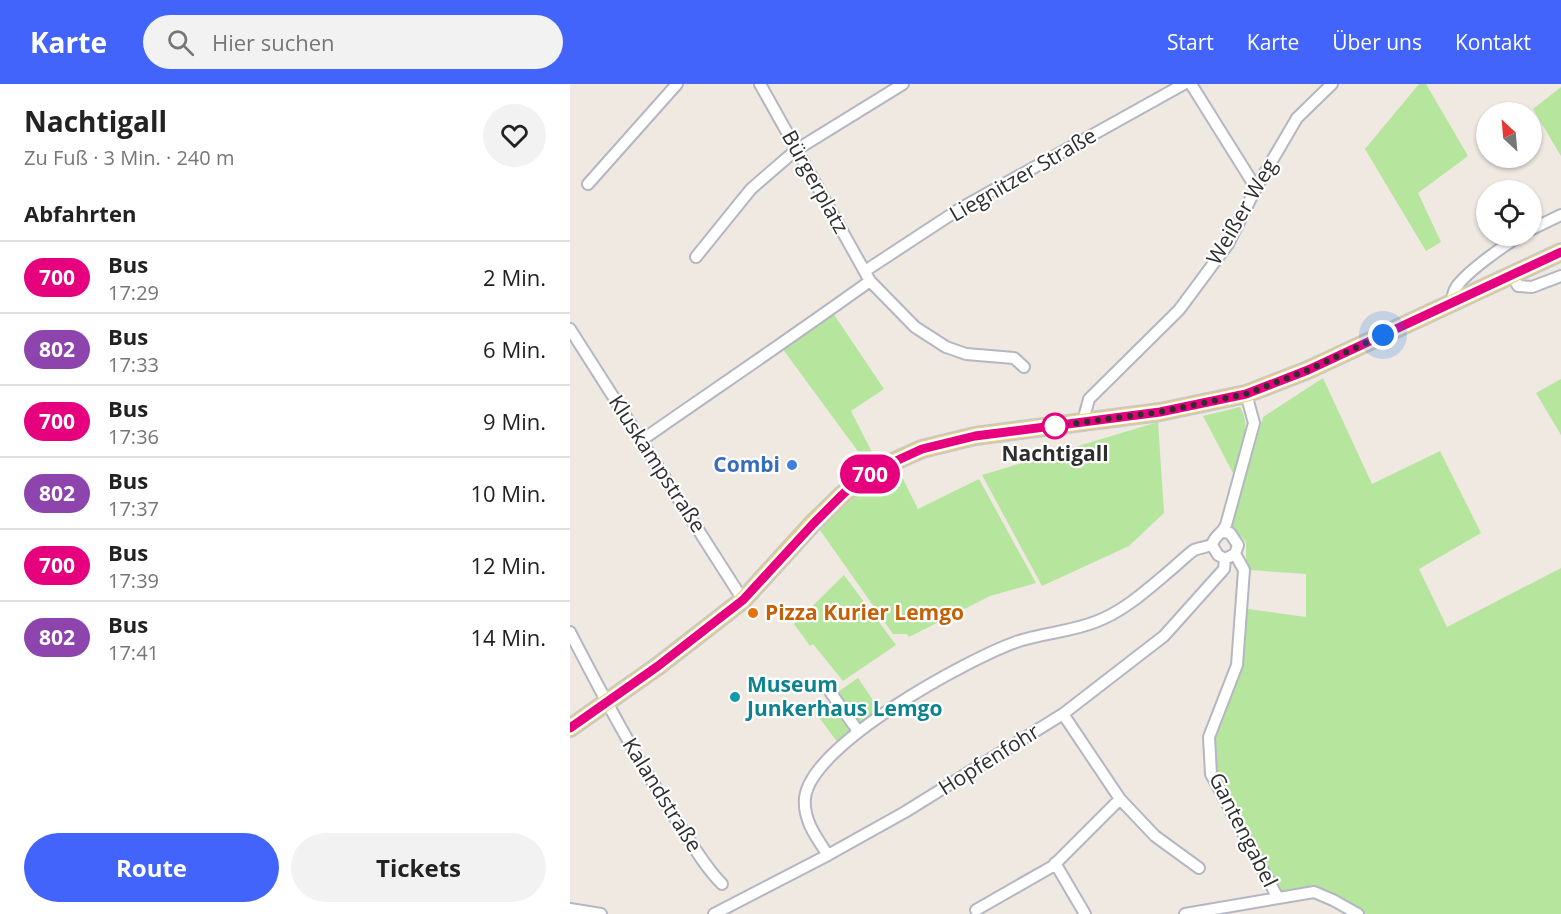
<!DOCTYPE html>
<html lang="de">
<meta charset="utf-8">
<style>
:root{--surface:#fff;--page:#f2f2f2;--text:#222;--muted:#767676;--line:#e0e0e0;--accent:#4264fb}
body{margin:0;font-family:"Open Sans",sans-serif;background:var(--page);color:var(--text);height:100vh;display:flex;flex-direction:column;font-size:22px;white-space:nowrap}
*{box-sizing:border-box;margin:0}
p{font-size:20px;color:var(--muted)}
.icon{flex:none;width:33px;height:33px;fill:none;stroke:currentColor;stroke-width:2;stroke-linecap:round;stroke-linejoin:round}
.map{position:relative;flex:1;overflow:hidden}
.sheet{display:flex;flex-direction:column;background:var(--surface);width:570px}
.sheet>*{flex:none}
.badge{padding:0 12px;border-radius:20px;font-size:21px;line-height:39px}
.needle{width:39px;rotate:334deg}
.buttons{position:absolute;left:906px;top:18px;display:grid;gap:12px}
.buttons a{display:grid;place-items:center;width:66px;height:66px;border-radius:50%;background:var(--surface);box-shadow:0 2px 4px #0004;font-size:30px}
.you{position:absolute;width:30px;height:30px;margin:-15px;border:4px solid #fff;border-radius:50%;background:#1a73e8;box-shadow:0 0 0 9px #1a73e833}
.map>.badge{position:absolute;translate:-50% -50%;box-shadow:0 0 0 3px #fff}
h2{padding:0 24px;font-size:22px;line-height:54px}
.round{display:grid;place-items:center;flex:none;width:63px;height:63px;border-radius:32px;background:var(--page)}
.overview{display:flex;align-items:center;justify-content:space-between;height:102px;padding:0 24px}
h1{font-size:28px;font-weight:700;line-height:45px}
.primary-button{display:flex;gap:12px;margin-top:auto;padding:12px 24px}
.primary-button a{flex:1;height:69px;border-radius:36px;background:var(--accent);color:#fff;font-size:24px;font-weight:700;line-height:69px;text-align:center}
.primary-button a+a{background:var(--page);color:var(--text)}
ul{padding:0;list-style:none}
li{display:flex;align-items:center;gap:18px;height:72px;padding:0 24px;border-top:2px solid var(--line)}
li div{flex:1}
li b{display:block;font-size:22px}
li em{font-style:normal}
li .badge{min-width:66px;font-weight:700;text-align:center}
header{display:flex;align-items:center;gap:36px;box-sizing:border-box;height:84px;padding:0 30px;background:var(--accent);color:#fff}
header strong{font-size:28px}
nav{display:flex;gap:33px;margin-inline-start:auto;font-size:21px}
.search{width:420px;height:54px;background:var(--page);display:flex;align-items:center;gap:15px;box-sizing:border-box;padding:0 21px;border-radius:33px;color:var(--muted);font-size:22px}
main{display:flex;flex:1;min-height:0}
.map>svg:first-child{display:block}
.green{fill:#b6e59e}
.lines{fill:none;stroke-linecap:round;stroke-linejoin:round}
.street-casing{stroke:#b4b7c1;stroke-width:14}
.primary-casing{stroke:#c9c9c9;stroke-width:20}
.street{stroke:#fff;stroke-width:10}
.primary{stroke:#f2d163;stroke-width:16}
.line-casing{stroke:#fff;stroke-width:14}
.line{stroke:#e6007e;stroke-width:9}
.walk{stroke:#2e2e2e;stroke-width:6;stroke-dasharray:0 10.8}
.stop-dot{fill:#fff;stroke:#e6007e;stroke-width:3}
.shop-dot{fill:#3f7fe0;stroke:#fff;stroke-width:2}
.food-dot{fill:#e8710a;stroke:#fff;stroke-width:2}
.culture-dot{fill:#0f9aa8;stroke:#fff;stroke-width:2}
.labels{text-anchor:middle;stroke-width:4.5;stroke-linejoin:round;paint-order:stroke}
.street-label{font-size:21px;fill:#2e2e2e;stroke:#fff}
.stop-label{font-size:21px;font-weight:bold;fill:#2e2e2e;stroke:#fff}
.shop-label{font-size:21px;font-weight:bold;fill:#366cbe;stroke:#fff;text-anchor:end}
.food-label{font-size:21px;font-weight:bold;fill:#c56008;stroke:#fff;text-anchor:start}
.culture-label{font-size:21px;font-weight:bold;fill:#0d838f;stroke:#fff;text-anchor:start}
</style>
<header>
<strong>Karte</strong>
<div class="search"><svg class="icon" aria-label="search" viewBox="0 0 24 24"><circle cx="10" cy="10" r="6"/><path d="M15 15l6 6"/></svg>Hier suchen</div>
<nav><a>Start</a><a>Karte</a><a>Über uns</a><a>Kontakt</a></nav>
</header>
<main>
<section class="sheet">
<div class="overview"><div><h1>Nachtigall</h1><p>Zu Fuß · 3 Min. · 240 m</p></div><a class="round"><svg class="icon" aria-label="heart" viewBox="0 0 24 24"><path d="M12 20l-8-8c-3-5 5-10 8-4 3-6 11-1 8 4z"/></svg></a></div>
<h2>Abfahrten</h2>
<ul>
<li><span class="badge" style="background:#e6007e;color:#fff">700</span><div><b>Bus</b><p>17:29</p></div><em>2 Min.</em></li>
<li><span class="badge" style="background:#8e44ad;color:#fff">802</span><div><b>Bus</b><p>17:33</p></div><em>6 Min.</em></li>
<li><span class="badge" style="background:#e6007e;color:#fff">700</span><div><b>Bus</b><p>17:36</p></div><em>9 Min.</em></li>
<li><span class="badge" style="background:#8e44ad;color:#fff">802</span><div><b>Bus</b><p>17:37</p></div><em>10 Min.</em></li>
<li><span class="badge" style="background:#e6007e;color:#fff">700</span><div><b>Bus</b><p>17:39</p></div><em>12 Min.</em></li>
<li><span class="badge" style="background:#8e44ad;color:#fff">802</span><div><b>Bus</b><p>17:41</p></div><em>14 Min.</em></li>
</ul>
<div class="primary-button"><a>Route</a><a>Tickets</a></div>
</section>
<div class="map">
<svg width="991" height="830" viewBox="0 0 991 830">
<rect width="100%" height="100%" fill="#efe9e1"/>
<path class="green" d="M849,0H856L898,72L848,109L871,158L856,167L795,65Z
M991,3V72L963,25Z
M263,229L314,305L281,327L306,376L298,381L212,264Z
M753,294L802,400L870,367L911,449L849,485L877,543L991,484V830H793L744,808H708L644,688L642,653L669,587L678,525L736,533V490L680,486L676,478V458L661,441L693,333Z
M991,295V351L966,309Z
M670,323C683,345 670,369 664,391L633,332Z
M588,338L594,429L559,462L472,502L412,391Z
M328,385L348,425L409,395L466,499L420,512L339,553L337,550H323L250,446C275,420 297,402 328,385Z
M274,491L326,561L273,597L243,560L240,562L224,540Z
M288,594L311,628L289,643L265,610Z
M265,620L284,646L268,659L248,632Z"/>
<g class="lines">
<g class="street-casing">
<path id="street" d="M190,0L300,197L345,243L376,263L396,270L444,274L454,283
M621,0L686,104
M18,100L107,0
M962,145L991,131
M126,173L181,105L226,66L333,0
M295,187L391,124L614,0
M942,191L948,202L962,203L991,192
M882,219C882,212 883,208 887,202C898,187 933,162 950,152
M0,245L173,516
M513,337L519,315L609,226L658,160L686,104L727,34L762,0
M72,356C148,303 225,251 300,197
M653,448L660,449L668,461L665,470L655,475L648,471L642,461C644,452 652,450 656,441L684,339L676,310
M665,470L674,486L667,581L639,653L641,690L708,814
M0,548C33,612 67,676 107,737C121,758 134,782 152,800
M261,609L288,647
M493,630L550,715L585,752L629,784
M258,771C246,753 233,736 235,714C241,660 398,575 446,558C471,549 500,548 525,538C555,527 579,504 603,484C610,478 617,471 624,466C629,464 636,463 642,461
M485,779L515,830
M0,825L31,830
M406,826L483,782L550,715
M144,830L258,771L335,728L493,630L594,552L654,485L655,475
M615,830L744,808L763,816L788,830"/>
</g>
<g class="primary-casing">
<path id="primary" d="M0,644L88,582L173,516L243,439L272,411L284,401L314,382L352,365L405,352L590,328L676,310L738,286L991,168"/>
</g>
<use href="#street" class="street"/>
<use href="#primary" class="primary"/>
</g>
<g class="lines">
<g class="line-casing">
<path id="line" d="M0,644L88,582L173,516L243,440L272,411L284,400L315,382L352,365L405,352L590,328L676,310L738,286L991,168"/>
</g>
<use href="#line" class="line"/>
<path class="walk" d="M485,342L590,328L676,310L738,286L813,251"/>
</g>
<circle class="stop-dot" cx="485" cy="342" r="12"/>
<circle class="shop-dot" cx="222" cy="381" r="6"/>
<circle class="food-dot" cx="183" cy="529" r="6"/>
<circle class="culture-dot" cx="165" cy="613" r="6"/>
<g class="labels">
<g class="street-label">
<text transform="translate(453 91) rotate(-30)" y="7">Liegnitzer Straße</text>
<text transform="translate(245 98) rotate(61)" y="7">Bürgerplatz</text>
<text transform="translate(672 128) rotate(-60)" y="7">Weißer Weg</text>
<text transform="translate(87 380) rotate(57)" y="7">Kluskampstraße</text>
<text transform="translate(419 676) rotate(-32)" y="7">Hopfenfohr</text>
<text transform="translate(92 711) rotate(58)" y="7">Kalandstraße</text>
<text transform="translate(673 746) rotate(63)" y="7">Gantengabel</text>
</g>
<g class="stop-label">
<text x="485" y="377">Nachtigall</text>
</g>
<g class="shop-label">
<text x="210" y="388">Combi</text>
</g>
<g class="food-label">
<text x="195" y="536">Pizza Kurier Lemgo</text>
</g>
<g class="culture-label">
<text x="177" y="608">Museum<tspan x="177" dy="24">Junkerhaus Lemgo</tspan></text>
</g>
</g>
</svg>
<div class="buttons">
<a><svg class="needle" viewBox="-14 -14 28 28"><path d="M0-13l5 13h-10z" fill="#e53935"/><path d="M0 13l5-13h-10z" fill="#767676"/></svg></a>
<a><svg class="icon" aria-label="locate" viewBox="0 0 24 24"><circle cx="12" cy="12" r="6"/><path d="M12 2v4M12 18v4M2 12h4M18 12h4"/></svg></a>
</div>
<div class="you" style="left:813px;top:251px"></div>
<b class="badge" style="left:300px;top:390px;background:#e6007e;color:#fff">700</b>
</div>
</main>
